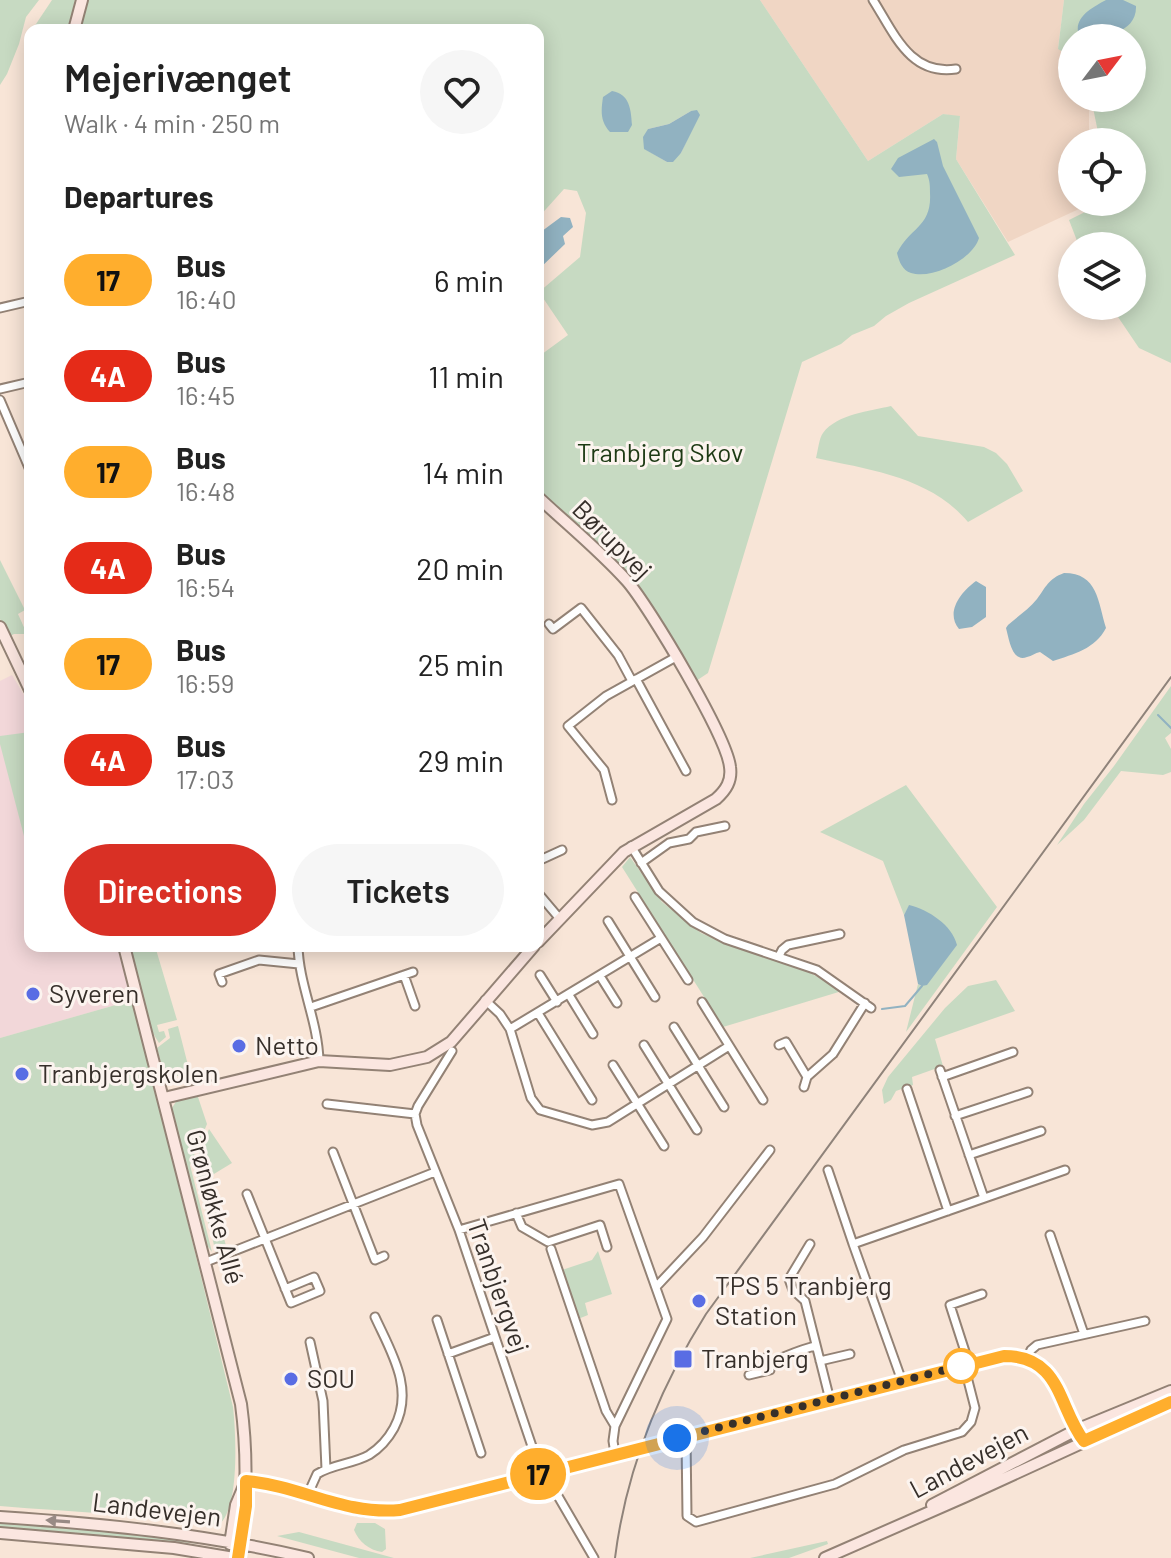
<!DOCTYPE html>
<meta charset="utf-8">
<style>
:root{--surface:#fff;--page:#f6f6f6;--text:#222;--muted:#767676;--accent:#d93025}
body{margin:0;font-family:Barlow,sans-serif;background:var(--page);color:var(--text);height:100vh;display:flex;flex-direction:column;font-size:30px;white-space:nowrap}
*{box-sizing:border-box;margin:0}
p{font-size:26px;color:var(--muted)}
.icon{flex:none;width:44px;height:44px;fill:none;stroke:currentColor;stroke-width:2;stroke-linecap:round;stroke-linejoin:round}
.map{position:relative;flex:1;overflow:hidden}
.side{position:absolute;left:24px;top:24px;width:520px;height:928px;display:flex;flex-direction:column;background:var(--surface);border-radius:16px;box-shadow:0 4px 20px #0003}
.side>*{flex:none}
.badge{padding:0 16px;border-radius:26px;font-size:28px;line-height:52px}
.needle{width:52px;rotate:58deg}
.fabs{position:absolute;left:1058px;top:24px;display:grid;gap:16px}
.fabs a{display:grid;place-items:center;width:88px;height:88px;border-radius:50%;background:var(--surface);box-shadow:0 4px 20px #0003;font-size:40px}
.you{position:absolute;width:40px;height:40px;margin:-20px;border:6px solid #fff;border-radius:50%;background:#1a73e8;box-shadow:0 0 0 12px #1a73e833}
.map>.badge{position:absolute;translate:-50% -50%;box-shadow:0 0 0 4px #fff}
h2{padding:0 40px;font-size:30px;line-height:72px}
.round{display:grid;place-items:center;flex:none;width:84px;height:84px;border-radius:42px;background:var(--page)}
.head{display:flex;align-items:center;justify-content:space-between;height:136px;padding:0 40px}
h1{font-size:38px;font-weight:600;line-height:60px}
.button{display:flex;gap:16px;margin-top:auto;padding:16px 40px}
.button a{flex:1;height:92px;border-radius:48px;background:var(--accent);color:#fff;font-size:32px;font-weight:600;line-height:92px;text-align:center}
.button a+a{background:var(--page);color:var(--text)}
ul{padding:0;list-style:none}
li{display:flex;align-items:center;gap:24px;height:96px;padding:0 40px}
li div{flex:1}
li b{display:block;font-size:30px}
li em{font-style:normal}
li .badge{min-width:88px;font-weight:700;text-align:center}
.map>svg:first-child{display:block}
.built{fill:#f0d6c4}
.education{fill:#f2d7d9}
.green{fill:#c7dac2;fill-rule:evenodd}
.water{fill:#91b2c1}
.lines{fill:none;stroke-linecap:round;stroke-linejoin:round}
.stream{stroke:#91b2c1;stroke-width:2}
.street-casing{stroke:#938275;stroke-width:11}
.secondary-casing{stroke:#938275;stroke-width:14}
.street{stroke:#fff;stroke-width:7}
.secondary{stroke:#fbe6e0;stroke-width:10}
.tram{stroke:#8f837a;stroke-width:2}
.oneway{fill:#988a85}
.line-casing{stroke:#fff;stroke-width:18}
.line{stroke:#ffae2d;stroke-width:12}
.walk{stroke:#362f2a;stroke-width:8;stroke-dasharray:0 14.4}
.poi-dot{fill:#596de4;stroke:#fcf4ef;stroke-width:3}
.stop-dot{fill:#fff;stroke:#ffae2d;stroke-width:4}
.labels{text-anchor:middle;stroke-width:6;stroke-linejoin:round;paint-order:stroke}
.park-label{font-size:26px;fill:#1d3a14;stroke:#fcf4ef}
.street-label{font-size:26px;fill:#362f2a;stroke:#fcf4ef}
.poi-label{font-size:26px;fill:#362f2a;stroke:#fcf4ef;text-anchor:start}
</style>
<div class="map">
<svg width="1171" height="1558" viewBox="0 0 1171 1558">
<rect width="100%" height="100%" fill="#f8e5d7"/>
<path class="built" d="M760,0H1064L1058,48L1072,57V98H1089V142H1072V202H1094L1008,242L956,159L960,117L943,114L868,161Z"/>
<path class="education" d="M12,675L30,705V946H118L133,1000L0,1038V681Z"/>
<path class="green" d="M0,0H39L26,17L19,44L7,74L0,85Z
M52,0H75L68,30H32Z
M86,0H760L868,161L943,114L960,116L956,159L1015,255L909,303L886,316L874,326L852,335L841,344L802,362L708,673L696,681L647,597L630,575L538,489V357L568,335L539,292L580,257L586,213L577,191L564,189L538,218V30H79ZM691,111L696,120L681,153L667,162L645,149L648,129L669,124Z
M1064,0H1171V363L1139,348L1118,317L1106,306H1132V246H1079L1069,220L1105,202H1132V142H1100L1091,98H1132V38H1072V57L1058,49Z
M891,406L918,436L984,447L996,453L1007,464L1023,491L968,522C930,477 871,470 816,458C818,451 819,438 823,433C837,414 870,411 891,406Z
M0,560L25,610L18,614L27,634H14L8,637L0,619Z
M1171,686V733L1165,738L1171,749V772L1163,775L1121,771L1084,820L1057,845L1084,804L1114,766Z
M30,732V859L0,744V736Z
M906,785L997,907L906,1032L918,984L922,986L909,906L904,915L883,861L820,832Z
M630,857L662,902L701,933L726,944L800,967L842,991L723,1027L622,867Z
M128,946H155L177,1020L157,1025L159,1032L164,1031L166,1037L159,1043C142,1019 136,976 128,946Z
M996,980L1015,1011L935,1039L943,1066L912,1077L913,1085L896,1091L891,1100L884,1104L882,1090L888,1077L945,1008L968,986Z
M133,1000L233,1407C236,1433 240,1511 218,1525C146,1515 73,1512 0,1506V1038Z
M178,1026L191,1077L164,1075L157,1048L170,1038L168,1029Z
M197,1094L207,1124L190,1165L212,1252L206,1244L172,1108L177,1100Z
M209,1129L232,1163L209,1177L227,1250L216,1253L194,1166Z
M598,1251L612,1294L585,1303L588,1315L578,1319L562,1270L592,1260Z
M0,1522L117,1531L217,1543L216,1545L0,1529Z
M357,1523H375L385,1529L386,1549L382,1552C369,1550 359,1542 354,1530Z
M299,1532L394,1558H359L277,1536Z
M827,1541L828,1544L789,1558H750Z"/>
<path class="water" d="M1106,0H1123L1136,6C1137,34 1101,38 1080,38C1071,19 1091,8 1106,0Z
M612,91C630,94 631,110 632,125L628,132H610C600,121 601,111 603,97Z
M697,110L700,115L681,153L673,162H667L644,149L643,137L648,129L669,124L691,111Z
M934,139L937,142L943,166L979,238C973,259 932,280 911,273C902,270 899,261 897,253C910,227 932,227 930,193C930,186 930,181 927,174L899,177L891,169L898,158Z
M561,217L570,218L573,227L563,236L565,244L538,270V234Z
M1064,573C1098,573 1098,602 1106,628C1095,649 1074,654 1053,661L1040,652C1035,653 1032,656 1027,657C1012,663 1009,639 1006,628L1008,625C1017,617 1029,609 1037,599C1046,587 1048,579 1064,573Z
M976,581L986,587V617L972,627L959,629C945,612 961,592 976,581Z
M909,905C929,910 952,925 957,945L927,985L922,986L918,984L904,915Z"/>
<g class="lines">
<path class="stream" d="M1158,715L1171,728
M882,1009L905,1006L922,986"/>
<g class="street-casing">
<path id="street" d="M873,0C894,33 910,76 956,69
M0,308L30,301
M0,389L30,382
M0,400L30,470
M549,624L553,629L581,608L618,655L632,681
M636,679L686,771
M612,800L604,770L568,726L606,696L676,657
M631,846L659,891L693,922L725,939L817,970L871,1008
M538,861L562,850
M641,863L669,843L689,839L696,832L725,826
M538,893L560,919
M635,897L688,980
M608,921L655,997
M298,946C299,985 318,1021 319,1061
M779,956L782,950L788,945L840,934
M404,975L415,1006
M540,975L557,1002
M600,976L617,1003
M222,982L219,974L259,960L299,964
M569,995L593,1034
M485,1000L500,1014L510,1029L531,1098L540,1110L592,1125L608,1122L729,1046
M702,1002L763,1100
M311,1007L413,972
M538,1013L592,1100
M674,1027L724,1107
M510,1029L661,938
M644,1045L697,1130
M779,1045L786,1042L807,1077
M452,1051L418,1106L415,1114L417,1125L459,1230L541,1473
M613,1065L664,1146
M940,1070L984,1198
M942,1077L1013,1052
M804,1087L807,1077L833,1054L865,1003
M907,1089L948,1211
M327,1104L415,1114
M955,1116L1028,1092
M333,1152L375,1260L384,1256
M969,1155L1041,1131
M828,1170L853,1244
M247,1194L291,1303L320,1291L314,1277L285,1289
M516,1213L522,1227L548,1242L600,1225L607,1247
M459,1230L619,1184L667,1319L615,1426L613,1441L615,1454
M1050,1235L1084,1334
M810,1244L789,1279L793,1290L805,1301L830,1400
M551,1249L606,1411L615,1426
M206,1262L435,1172
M656,1287L703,1237L770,1150
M437,1320L481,1453
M310,1342L323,1401L326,1469
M448,1354L495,1337
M1026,1360L1031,1350L1037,1345L1145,1321
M820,1361L850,1354
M768,1363C785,1357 798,1350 815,1346
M969,1364L950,1305L982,1294
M749,1375L770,1370L767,1357
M902,1381L853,1244L1065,1170
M686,1436L687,1516L696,1522L835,1484L904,1450L962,1432L971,1422L975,1408L964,1365
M548,1471L555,1491L594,1558
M308,1494L317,1474C333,1464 353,1464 369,1455C380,1448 388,1439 394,1428C415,1389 391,1352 375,1317"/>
</g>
<g class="secondary-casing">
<path id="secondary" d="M74,30L82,0
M538,497C568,525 600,551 627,581C649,606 727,737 730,767C732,781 726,790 716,799L624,852L538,942
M0,627L30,690
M124,946L241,1404C248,1456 247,1506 238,1558
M164,1098L319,1061L390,1065L427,1057L451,1042L534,946
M246,1481L271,1484L356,1509L369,1511L400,1510L1004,1356C1061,1355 1058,1408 1084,1441
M932,1505L1076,1430L1171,1391
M0,1517C104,1524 206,1534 308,1558
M0,1533L174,1548L234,1558
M230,1544L236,1505L244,1486
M825,1558L964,1497L1171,1402"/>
</g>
<use href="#street" class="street"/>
<use href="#secondary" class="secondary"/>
<path class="tram" d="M615,1558C626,1470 659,1389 706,1314L1171,677"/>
</g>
<defs><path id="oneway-solid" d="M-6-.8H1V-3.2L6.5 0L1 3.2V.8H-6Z" transform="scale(2)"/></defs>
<use class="oneway" href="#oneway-solid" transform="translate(58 1521) rotate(-176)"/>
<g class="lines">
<g class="line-casing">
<path id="line" d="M238,1558L246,1506V1481C302,1486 343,1515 400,1510L1004,1356C1062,1356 1058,1408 1084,1441L1171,1402"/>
</g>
<use href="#line" class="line"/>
<path class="walk" d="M677,1438L961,1366"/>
</g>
<g class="poi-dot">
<circle cx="33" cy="994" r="8"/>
<circle cx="239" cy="1046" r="8"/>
<circle cx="22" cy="1074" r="8"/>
<circle cx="699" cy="1301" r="8"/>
<rect x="673" y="1349" width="20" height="20" rx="4"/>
<circle cx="291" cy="1379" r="8"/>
</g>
<circle class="stop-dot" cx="961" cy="1366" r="16"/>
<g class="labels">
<g class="park-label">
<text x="660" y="462">Tranbjerg Skov</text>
</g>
<g class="street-label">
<text transform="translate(612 540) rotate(45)" y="9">Børupvej</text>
<text transform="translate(215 1207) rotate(75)" y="9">Grønløkke Allé</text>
<text transform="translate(498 1286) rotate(71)" y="9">Tranbjergvej</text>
<text transform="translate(969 1461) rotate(-28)" y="9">Landevejen</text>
<text transform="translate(157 1510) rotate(7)" y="9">Landevejen</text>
</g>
<g class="poi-label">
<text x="49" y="1003">Syveren</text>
<text x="255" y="1055">Netto</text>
<text x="38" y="1083">Tranbjergskolen</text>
<text x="715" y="1295">TPS 5 Tranbjerg<tspan x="715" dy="30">Station</tspan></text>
<text x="701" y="1368">Tranbjerg</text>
<text x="307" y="1388">SOU</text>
</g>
</g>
</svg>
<div class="fabs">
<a><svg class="needle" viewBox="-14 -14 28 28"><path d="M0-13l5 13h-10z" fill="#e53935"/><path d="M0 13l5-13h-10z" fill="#767676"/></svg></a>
<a><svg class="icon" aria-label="locate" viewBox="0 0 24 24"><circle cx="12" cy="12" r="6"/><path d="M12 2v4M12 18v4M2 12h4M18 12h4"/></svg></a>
<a><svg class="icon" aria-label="layers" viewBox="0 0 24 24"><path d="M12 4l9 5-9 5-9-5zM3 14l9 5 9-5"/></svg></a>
</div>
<div class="you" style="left:677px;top:1438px"></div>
<b class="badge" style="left:538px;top:1474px;background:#ffae2d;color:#111">17</b>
<section class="side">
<div class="head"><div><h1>Mejerivænget</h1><p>Walk · 4 min · 250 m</p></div><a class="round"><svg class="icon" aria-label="heart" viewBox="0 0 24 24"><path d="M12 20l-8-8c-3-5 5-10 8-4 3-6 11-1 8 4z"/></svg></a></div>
<h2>Departures</h2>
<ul>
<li><span class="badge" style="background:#ffae2d;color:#111">17</span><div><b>Bus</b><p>16:40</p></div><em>6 min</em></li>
<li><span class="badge" style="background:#e52b18;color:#fff">4A</span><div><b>Bus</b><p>16:45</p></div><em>11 min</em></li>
<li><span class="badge" style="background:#ffae2d;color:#111">17</span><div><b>Bus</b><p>16:48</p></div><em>14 min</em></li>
<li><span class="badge" style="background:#e52b18;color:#fff">4A</span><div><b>Bus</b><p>16:54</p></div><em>20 min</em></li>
<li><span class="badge" style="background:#ffae2d;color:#111">17</span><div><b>Bus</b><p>16:59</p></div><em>25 min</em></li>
<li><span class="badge" style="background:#e52b18;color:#fff">4A</span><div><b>Bus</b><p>17:03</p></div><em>29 min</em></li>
</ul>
<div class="button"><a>Directions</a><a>Tickets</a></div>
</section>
</div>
